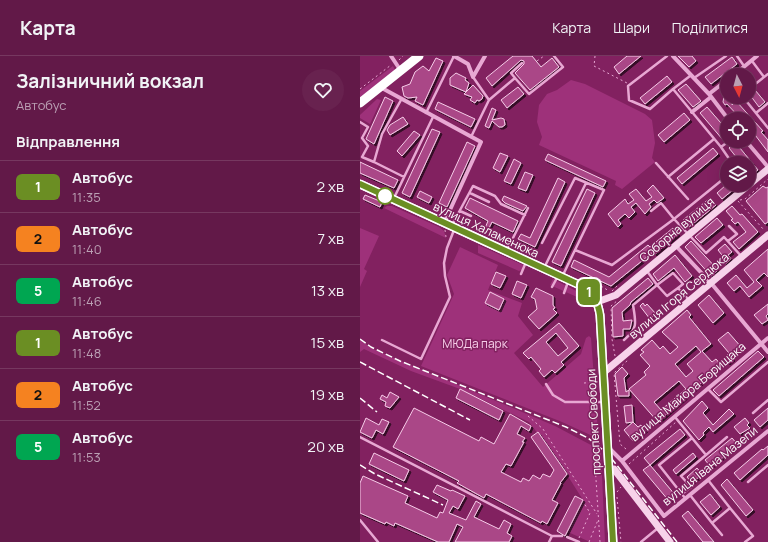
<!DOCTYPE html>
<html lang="uk">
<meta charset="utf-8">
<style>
:root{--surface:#621948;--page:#68224f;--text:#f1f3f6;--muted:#bba0b4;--line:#763860}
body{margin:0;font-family:Manrope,sans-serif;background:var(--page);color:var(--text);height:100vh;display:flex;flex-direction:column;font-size:15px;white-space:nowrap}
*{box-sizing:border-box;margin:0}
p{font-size:13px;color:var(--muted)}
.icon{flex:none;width:22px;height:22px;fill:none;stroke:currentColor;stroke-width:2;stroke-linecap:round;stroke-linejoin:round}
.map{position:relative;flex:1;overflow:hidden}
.panel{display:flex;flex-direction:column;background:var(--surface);width:360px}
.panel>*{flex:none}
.badge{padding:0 8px;border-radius:6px;font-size:14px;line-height:26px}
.needle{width:26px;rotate:174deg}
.fabs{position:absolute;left:360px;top:12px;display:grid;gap:8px}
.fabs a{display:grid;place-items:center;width:36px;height:36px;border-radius:50%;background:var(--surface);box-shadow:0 4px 16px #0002,0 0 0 1px var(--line);font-size:20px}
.map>.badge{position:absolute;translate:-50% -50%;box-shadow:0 0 0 2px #fff}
h2{padding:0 16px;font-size:15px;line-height:36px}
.round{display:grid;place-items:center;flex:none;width:42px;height:42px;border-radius:21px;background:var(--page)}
.headline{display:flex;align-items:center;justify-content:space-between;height:68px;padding:0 16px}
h1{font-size:19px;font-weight:700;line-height:30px}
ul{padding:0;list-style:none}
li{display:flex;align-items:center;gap:12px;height:52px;padding:0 16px;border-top:1px solid var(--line)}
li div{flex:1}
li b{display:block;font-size:15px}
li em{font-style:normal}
li .badge{min-width:44px;font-weight:700;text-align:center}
header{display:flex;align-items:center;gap:24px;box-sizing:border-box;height:56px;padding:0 20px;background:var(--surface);border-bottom:1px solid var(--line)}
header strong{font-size:19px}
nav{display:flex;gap:22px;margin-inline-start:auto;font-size:14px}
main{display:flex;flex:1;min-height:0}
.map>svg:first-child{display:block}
.green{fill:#9e317a}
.building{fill:#aa4687;stroke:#f6cce8;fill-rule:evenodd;filter:url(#shadow)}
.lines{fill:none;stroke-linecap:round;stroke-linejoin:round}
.path{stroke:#e8a8d3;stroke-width:1;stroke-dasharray:2 3;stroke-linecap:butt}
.lane{stroke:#e8a8d3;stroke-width:2.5}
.street{stroke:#e8a8d3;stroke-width:4}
.secondary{stroke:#f7d2ea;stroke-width:7}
.highway{stroke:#fff;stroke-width:9}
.rail{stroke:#fff;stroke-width:1.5;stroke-dasharray:7 3;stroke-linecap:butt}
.line-casing{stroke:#fff;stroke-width:9}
.line{stroke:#6b8e23;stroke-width:6}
.stop-dot{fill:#fff;stroke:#6b8e23;stroke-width:2}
.labels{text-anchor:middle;stroke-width:3;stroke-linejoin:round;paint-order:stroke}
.street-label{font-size:12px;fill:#fff;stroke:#822160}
.park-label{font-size:12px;fill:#f6cce8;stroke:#822160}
</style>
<header>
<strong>Карта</strong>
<nav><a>Карта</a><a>Шари</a><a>Поділитися</a></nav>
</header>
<main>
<section class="panel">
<div class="headline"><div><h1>Залізничний вокзал</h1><p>Автобус</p></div><a class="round"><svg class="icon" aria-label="heart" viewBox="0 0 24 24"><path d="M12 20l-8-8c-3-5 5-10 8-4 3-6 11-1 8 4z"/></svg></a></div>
<h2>Відправлення</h2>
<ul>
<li><span class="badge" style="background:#6b8e23;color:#fff">1</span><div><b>Автобус</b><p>11:35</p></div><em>2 хв</em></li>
<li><span class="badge" style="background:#f58220;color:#111">2</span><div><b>Автобус</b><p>11:40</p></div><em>7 хв</em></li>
<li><span class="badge" style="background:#00a651;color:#fff">5</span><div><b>Автобус</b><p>11:46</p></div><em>13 хв</em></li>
<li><span class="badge" style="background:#6b8e23;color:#fff">1</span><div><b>Автобус</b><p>11:48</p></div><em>15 хв</em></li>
<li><span class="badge" style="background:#f58220;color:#111">2</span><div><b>Автобус</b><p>11:52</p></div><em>19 хв</em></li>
<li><span class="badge" style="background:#00a651;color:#fff">5</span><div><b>Автобус</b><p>11:53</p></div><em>20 хв</em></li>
</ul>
</section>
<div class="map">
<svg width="408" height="486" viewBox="0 0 408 486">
<defs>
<filter id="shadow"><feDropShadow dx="2" dy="2" stdDeviation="0" flood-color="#0009"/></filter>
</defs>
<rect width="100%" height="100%" fill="#822160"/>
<path class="green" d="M33,10L35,14L0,42V35Z
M211,24L225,28L285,58L292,64L295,87L292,102L295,106L262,133L255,129L256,125L179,89L182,81L177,66L179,49L187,38L197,34Z
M17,43L21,44L10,68L0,62V59Z
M27,150H32L79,171L84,175L86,182L24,152Z
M0,172L19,180L4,213L7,215L0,231Z
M118,189L163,209L162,214L159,215L118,197Z
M100,191L138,209L128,234L162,247L158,260L173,279L154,297L183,331L221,298L226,282L229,280L231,282L238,376L237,382L202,366L61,310L94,238L87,219Z
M193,223L224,239L217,241L190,229Z
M0,284L13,293L195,370L231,389L241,397L245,486H230L208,476L223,444L199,406L169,366L100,333L51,315L4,293L0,296Z"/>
<path class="building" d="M153,0H172L181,11L192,2L199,11L170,34L155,17L164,8V5L161,4L132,30L126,22Z
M267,0H281L259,18L254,11Z
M318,0H332L336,5L329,11Z
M372,1L377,8L351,28L345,21Z
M76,2L83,5L63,49L55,45L57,41L48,42L44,40L42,31L50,28L55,16L63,10L69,15Z
M96,17L106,22L105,24L109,27L106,36L113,29L123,40L122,43L119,45L117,44L115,47L110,44L112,41L104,38L106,36L90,29V22Z
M307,20L312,26L285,48L280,42Z
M326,28L341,45L333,51L318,34Z
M366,29L367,41H373L372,49L376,45L403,75L401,76L408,84V96L389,71V63H381L367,48L365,49L363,46Z
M158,31L164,38L147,52L141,44Z
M395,34L405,46L399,51L390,39Z
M25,41L33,45L14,88L6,83Z
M78,46L115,63L111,71L75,53Z
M347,51L367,74V81L363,84L340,57Z
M132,52L136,54L132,64L141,62L144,63L145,69L142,71H139L132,65L129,72L125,70Z
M324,57L330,64L304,86L298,79Z
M43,61L48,68L30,79L27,74L30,69Z
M72,73L80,76L50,141L42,137Z
M54,75L60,79L42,100L37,95Z
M107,86L115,90L87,151L79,147Z
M375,86L398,114L389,121V107H381L369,92Z
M353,92L358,98L322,128L317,122Z
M140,97L148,100L140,116L133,112Z
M188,98L246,125L243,131L185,104Z
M154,103L161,107L151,128L144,125Z
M0,106L38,124L34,132L0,117Z
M165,116L173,119L166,135L158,132Z
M198,122L205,126L175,191L158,183L161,178L170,182Z
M293,129L304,142L297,147L294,144L289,148L291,151L285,158L276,147L271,151L275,156L269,162L265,158L258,164L261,168L258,171L248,158L265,143L268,148L274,144L269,138L276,133L286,145L292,141L287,135Z
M366,129H379L362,143L357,137Z
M403,130L406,132L408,131V166L405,168L386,145Z
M227,133L235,137L201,210L192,206Z
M60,135L72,141L69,147L57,141Z
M5,139L22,146L20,151L3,143Z
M144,140L167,150L163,155L145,147L142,144Z
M110,142L158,165L153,176L132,166L128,174L125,172L128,165L105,152Z
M350,142L356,149L329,171L323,164Z
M372,150L380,159L382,158L398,176L379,193L373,186L386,176L378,166L375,168L371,164L373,163L366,155Z
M357,162L363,169L341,187L335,181Z
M313,172L318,178L295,198L293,196L251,230L211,211L214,204L249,221L288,189L290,191Z
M331,185L358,214L351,220L325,191Z
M365,188L372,196L368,199L371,203L365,208L363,205L365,203L358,194Z
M408,193V221L404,217L396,224L402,230L389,241L380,230L374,235L367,227L376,219L387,232L394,226L384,214Z
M315,199L332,220L325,226L314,212L298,225L293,218Z
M136,216L146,220L140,232L131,228Z
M288,222L293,228L271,246L270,249L262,256L263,265L272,264L270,273H263V280L253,281L252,252Z
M157,225L167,229L161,242L152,238Z
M176,232L193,240V249L195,252L193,253L197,257L179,273L168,261L177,253L175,243L171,241Z
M130,236L144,243L139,254L125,247Z
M349,239L364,257L353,267L338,249Z
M283,247L285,250L287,248L296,258L290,263L280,250Z
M408,248V258L406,260L408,264L402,268L394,259Z
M327,254L331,259L329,261L351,288L342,295L352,306L356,303L361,309L298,366L269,333L286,319L284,316L290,310L280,299L284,296L281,294L292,284L300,293L303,290L310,298L318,291L302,276ZM336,290L341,296L327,308L333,315L326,321L315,308ZM319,325L326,333L301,354L294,346Z
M199,267L219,290L201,306L204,309L195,317L192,314L184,321L179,315L181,313L171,301L169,303L163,297ZM196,277L208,292L198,300L186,286Z
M368,276L382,292L371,301L373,303L368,307L364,302L369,297L358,284Z
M398,295L404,301L359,340L353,334Z
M262,311L268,318L264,322L266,336L269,334V340H258L255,318Z
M100,333L143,355L139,364L96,342Z
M30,336L39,341L30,352L25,350L26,346L20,343L22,339L27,342Z
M342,345L348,352L343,357L353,369L369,353L374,358L353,376L349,371L343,377L344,379L339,384L323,365Z
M272,349L273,366L266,367L264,350Z
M54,352L119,385L121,381L134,388L150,358L171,370L169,375L161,370L157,378L165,382L162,386H164L151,410L146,408L141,416L161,426L163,422L169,425L173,419L180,423L183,418L190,421L194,414L171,381L178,376L207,418L200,427H201L192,444L198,447L187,468L182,465L181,467L126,438L124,442L97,427L99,425L33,391Z
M408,352V364L400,371L394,364Z
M6,362L19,369L22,363L29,366L23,378L16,374L12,382L0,376Z
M385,362L389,367L387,369L390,372L380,378L374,371Z
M273,366L278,371L281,369L286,374L273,385L264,374Z
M320,373L325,379L290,409L284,402Z
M372,382L378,389L351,411L345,404Z
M408,390V399L380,424L374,417L402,393L403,394Z
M14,397L49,414L44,425L9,408Z
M333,397L336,401L316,418L313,414Z
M290,409L316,440L309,445L283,414Z
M337,412L342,418L332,427L327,421Z
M3,420L48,440L45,447L77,462L80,456L83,457L88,444L73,436L77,429L91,435L92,434L105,440L98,453L93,450L89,457L106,464L116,445L121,448L114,461L139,473L144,464L151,468L147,477L152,480L149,486H95L103,471L97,468L89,486H78L35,467L34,470L26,466L25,468L0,457V427Z
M367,423L393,454L386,460L361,429Z
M350,438L360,451L351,459L340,446Z
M215,440L223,444L205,480L197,475Z
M328,455L354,486H343L322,460Z"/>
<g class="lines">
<path class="path" d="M235,0L234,10L267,27
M39,4L43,0
M177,5L184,0
M0,33L31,9
M380,144L385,143L408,123
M378,145L404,174
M85,174L86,181
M241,230L249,235
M252,235L257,230
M255,300L252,283L251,250L258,244
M224,327L238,326
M168,360L183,373L237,458
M266,393L260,388L254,317L268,304
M269,408L316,366
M257,436L261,431
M257,441L261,486
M219,482L230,457L224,447
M229,486L238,464
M240,486L234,392L241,386"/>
<path class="lane" d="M307,0L268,30L269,44L290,53L313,33
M377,0L384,10
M392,5L404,21
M330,20L313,33L361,91
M155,22L151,17L162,7
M334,22L366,0
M389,33L408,18
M383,41L408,72
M41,44L22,78L14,106L44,121
M129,44L155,22L169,38L203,11L194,0
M66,57L94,0
M396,57L408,47
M0,66L8,71L2,82L8,90L2,101L14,106
M111,81L129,44L113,21
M369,85L361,91L372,107
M296,107L328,143
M308,121L354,83
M110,137L129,146
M34,142L73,61
M100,155L111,160
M291,155L301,147L314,163L367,120
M92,169L113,130L135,140L141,148L165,159
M368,185L377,178L369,170
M182,187L215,122L244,134L215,194L252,209L314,163L346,197L364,181L382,201
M147,194L168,152
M185,210L226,127
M161,218L166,206
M203,219L215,194
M192,231L198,220
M318,232L307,240L297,229L313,217L323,228L318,232L328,243
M204,237L208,226
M22,284L61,303L90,241L85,220L84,207L87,192L94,174
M264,284C278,272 276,267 273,249L297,229L287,215
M186,328L193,339L205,346H244
M348,333L361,346L408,306
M393,357L408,344
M315,361L332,382
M0,381L192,480H202
M346,399L367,381
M388,426L408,409
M322,438L331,431L321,420L346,399L332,382L299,409L325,442
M330,439L352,467L370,452L348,424
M370,452L393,480L385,486
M0,464L18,486
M352,467L362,479
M207,481L219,486
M189,486L192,480
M281,486L298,472"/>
<path class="street" d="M31,0L41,15
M94,0L108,8L113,21L125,0
M313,0L349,38L368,63
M374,19L397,0
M20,31L121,86L84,167
M349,38L367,24
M332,56L351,41
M386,85L408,111
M316,190L351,227L408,296
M249,392L262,405L304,460L408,375
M262,405L408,282"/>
<path class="secondary" d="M237,246L256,239L408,113
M243,317L408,179
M249,413H254L310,486"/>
<path class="highway" d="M0,47L59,0
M0,128L226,232C235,240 238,247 240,259L253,486"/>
<path class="rail" d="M0,283L11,291L40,305L206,371L228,382L248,398L317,486
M0,306L110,364
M0,342L17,356
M0,409L15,418L83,449"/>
</g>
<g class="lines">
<g class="line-casing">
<path id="line" d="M0,128L226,232C235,240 238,247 240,259L253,486"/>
</g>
<use href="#line" class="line"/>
</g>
<circle class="stop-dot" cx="25" cy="140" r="8"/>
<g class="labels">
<g class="street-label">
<text transform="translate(126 174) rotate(25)" y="4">вулиця Халаменюка</text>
<text transform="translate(317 174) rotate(-40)" y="4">Соборна вулиця</text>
<text transform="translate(319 240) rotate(-40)" y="4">вулиця Ігоря Сердюка</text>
<text transform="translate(328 336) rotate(-40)" y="4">вулиця Майора Борищака</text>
<text transform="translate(234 366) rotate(-93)" y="4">проспект Свободи</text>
<text transform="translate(350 410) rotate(-39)" y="4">вулиця Івана Мазепи</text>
</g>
<g class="park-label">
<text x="115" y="292">МЮДа парк</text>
</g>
</g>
</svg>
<div class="fabs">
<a><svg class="needle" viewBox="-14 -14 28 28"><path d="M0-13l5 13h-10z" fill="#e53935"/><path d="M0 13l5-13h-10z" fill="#bba0b4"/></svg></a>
<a><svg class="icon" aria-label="locate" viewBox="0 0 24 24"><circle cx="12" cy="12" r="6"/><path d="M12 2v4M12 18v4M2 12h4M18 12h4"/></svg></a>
<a><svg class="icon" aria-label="layers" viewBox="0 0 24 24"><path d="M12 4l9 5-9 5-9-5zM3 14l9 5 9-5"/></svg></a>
</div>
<b class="badge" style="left:229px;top:236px;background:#6b8e23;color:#fff">1</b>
</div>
</main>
